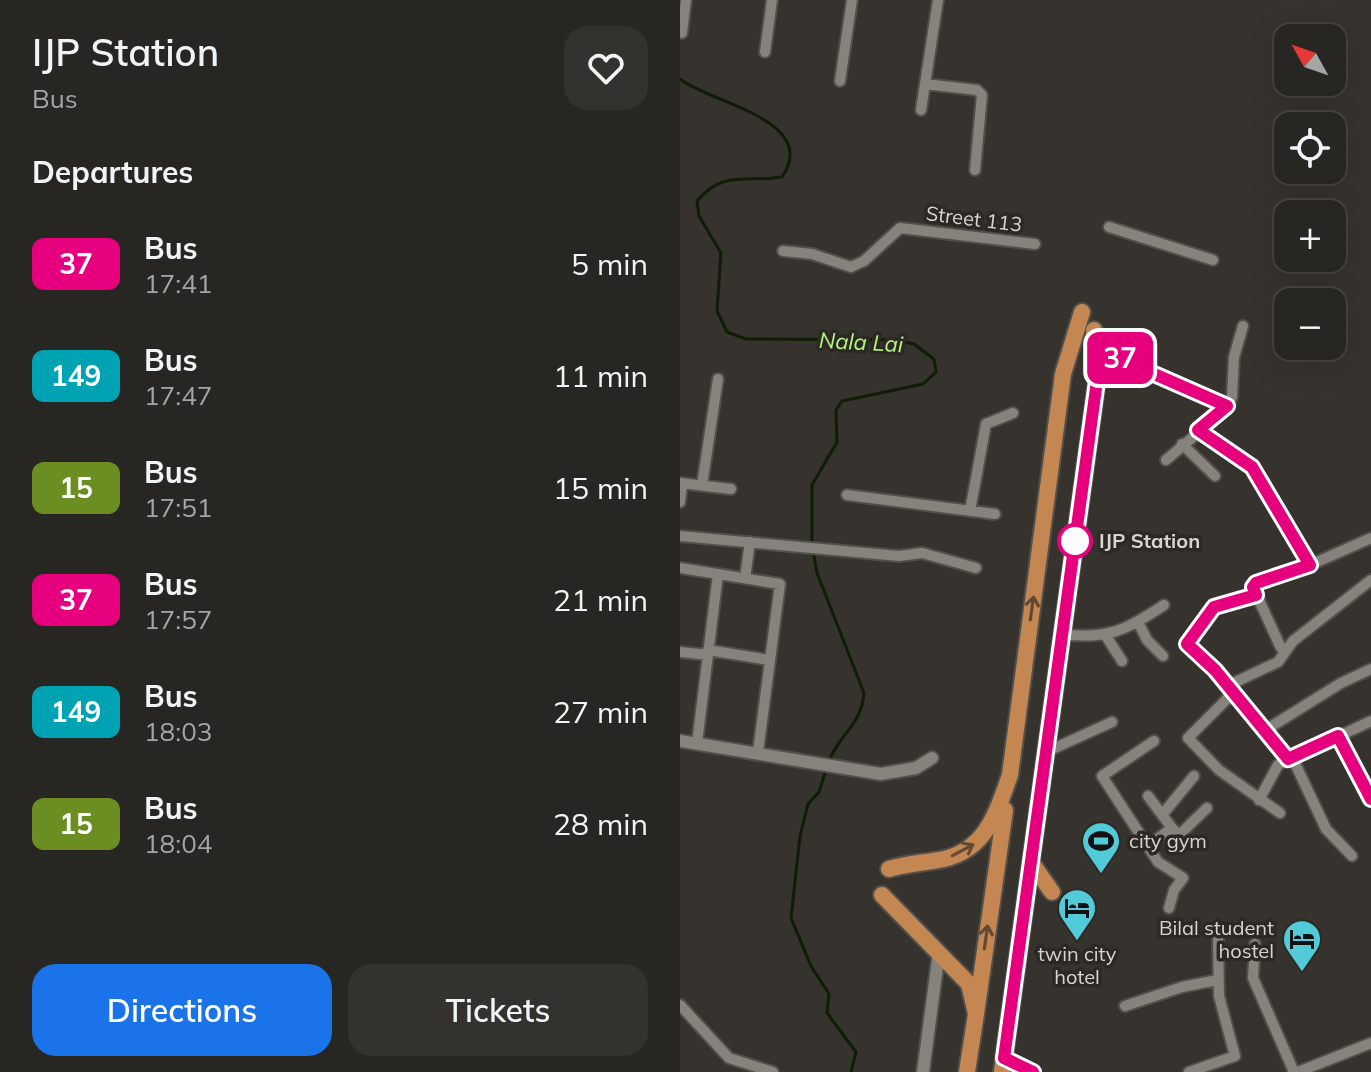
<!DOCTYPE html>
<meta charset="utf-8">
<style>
:root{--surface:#282622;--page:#34322f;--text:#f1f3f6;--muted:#a5a5a5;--line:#444340;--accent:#1a73e8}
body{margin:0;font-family:Mulish,sans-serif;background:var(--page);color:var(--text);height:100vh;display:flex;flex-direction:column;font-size:30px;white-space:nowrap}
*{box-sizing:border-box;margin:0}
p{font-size:26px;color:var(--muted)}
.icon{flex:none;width:44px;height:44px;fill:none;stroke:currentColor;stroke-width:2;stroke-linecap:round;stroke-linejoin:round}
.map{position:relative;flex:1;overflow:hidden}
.panel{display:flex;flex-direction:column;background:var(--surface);width:680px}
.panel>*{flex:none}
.badge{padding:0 16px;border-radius:12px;font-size:28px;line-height:52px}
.needle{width:52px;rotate:310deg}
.buttons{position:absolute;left:594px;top:24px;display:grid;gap:16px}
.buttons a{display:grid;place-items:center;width:72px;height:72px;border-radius:16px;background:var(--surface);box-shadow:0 8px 32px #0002,0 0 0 2px var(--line);font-size:40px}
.map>.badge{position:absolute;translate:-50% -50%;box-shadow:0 0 0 4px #fff}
h2{padding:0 32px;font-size:30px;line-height:72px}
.round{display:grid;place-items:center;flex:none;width:84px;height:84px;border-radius:24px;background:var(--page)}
.head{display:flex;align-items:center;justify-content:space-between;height:136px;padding:0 32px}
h1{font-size:38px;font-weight:600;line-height:60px}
.cta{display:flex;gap:16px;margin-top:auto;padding:16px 32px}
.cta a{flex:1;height:92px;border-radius:24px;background:var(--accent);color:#fff;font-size:32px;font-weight:600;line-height:92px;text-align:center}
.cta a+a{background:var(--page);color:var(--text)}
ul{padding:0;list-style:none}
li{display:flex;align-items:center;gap:24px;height:112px;padding:0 32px}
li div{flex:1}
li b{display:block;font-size:30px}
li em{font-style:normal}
li .badge{min-width:88px;font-weight:700;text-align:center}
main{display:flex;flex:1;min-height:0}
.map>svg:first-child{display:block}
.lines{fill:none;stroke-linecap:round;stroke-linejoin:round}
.stream{stroke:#0e1d03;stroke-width:3}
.minor-casing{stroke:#514f4b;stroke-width:14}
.tertiary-casing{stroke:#514f4b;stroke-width:16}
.trunk-casing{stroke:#514f4b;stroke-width:20}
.minor{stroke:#86837d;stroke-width:10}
.tertiary{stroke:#86837d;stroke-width:12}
.trunk{stroke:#c48752;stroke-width:16}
.oneway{stroke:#614a34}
.line-casing{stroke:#fff;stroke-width:18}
.line{stroke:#e6007e;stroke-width:12}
.stop-dot{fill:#fff;stroke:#e6007e;stroke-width:4}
.labels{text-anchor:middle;stroke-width:7;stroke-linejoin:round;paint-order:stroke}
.street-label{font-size:20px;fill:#d7d5d2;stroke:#2c2924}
.stop-label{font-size:20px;font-weight:bold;fill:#d7d5d2;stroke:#2c2924;text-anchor:start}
.poi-label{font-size:20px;fill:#d7d5d2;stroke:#2c2924;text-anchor:start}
.water-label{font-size:22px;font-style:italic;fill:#b4f482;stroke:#2c2924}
</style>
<main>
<section class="panel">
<div class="head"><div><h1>IJP Station</h1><p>Bus</p></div><a class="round"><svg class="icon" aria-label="heart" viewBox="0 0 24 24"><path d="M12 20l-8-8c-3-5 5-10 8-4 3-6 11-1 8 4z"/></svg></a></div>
<h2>Departures</h2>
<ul>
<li><span class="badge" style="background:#e6007e;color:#fff">37</span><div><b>Bus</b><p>17:41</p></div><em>5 min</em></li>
<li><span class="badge" style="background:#00a3b4;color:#fff">149</span><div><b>Bus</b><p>17:47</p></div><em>11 min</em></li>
<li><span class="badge" style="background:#6b8e23;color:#fff">15</span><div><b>Bus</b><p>17:51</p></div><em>15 min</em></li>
<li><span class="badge" style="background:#e6007e;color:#fff">37</span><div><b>Bus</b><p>17:57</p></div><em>21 min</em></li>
<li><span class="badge" style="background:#00a3b4;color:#fff">149</span><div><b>Bus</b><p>18:03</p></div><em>27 min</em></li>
<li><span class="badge" style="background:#6b8e23;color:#fff">15</span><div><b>Bus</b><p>18:04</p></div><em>28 min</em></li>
</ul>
<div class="cta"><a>Directions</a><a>Tickets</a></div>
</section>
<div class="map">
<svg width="691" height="1072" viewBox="0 0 691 1072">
<rect width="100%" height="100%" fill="#36332e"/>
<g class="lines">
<path class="stream" d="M0,79C30,103 141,120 102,177C67,183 44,169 17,201L19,216L41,253L37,311L47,332L66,339L215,340L234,344L254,359L256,372L243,384L162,401L156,410L157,442L132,485V544
M133,551L137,573L184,693C181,727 159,733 148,763
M146,770L139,792L128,804L120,836L111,918L131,966L149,994L147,1013L176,1052L171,1072"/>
<g class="minor-casing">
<path id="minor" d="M2,33L6,0
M85,52L92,0
M160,81L172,0
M245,84L297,90L302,95L295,170
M241,110L258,0
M429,227L533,260
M103,251L132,254L171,267L184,261L220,228L355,244
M415,348L547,406
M518,430L572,467L630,565L691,538
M502,444L535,476
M486,460L546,409L552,397L554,357L563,326
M0,483L51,489
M22,485L38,379
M167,495L315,514
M0,502L2,483
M290,511L306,424L333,413
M0,536L219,556L242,553L296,568
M0,568L100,584L78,752
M65,578L70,542
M576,595L534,607L507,644L535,670L608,759
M458,622L467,640L483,656
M382,634C427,640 447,630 484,605
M426,636L442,661
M601,648L573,587L576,583L630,565
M28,650L89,660
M0,652L28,655
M547,686L598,662L613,641L691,580
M552,694L508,738L539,770L600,813
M584,731L661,683L691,669
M658,736L691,799
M474,741L422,776L478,862L503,878L494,890L489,908
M17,743L38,574
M366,752L432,722
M612,757L646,829L672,856
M579,800L598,765L691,721
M482,815L514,776
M492,828L499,835L527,808
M468,846L492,828L468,796
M575,944L573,978L614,1072
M0,1005L49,1058L93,1072
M445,1006L502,987L537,980
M324,1058L353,1072
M509,1072L555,1056L539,996L538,939
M618,1072L691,1043"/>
</g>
<g class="tertiary-casing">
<path id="tertiary" d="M0,741L201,774L236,768L252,758
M243,1072L259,952"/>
</g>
<g class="trunk-casing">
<path id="trunk" d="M351,862L372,892
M209,869C228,863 245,863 264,859C307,849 317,811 330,775L383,374L402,312
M202,895L289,984L296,1014L287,1072
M296,1014L325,810
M322,1072L417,381L414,330"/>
</g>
<use href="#minor" class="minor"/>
<use href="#tertiary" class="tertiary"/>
<use href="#trunk" class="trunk"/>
</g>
<defs><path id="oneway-shaft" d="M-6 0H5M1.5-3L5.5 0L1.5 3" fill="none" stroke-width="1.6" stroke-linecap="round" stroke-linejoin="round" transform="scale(2)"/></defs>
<g class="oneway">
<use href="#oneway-shaft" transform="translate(352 608) rotate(-82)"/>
<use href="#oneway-shaft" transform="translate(283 850) rotate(-28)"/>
<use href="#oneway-shaft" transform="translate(306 937) rotate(-82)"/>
</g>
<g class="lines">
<g class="line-casing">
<path id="line" d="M353,1072L324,1058L417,381L415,348L547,406L518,430L572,467L630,565L576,583L573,587L576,595L534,607L507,644L535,670L608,759L658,736L691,799"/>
</g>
<use href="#line" class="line"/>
</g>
<defs>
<g id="stadium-pin" transform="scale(2)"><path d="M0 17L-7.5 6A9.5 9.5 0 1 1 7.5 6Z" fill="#52cbd9" stroke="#2c2924"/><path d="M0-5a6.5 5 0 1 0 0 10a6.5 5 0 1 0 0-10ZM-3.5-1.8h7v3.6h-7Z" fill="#111"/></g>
<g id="hotel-pin" transform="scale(2)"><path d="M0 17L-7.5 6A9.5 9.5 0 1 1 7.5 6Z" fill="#52cbd9" stroke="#2c2924"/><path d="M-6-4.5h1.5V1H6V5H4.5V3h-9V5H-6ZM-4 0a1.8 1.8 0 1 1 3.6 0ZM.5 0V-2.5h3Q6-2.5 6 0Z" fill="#111"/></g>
</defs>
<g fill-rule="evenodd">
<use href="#stadium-pin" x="421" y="841"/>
<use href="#hotel-pin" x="397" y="908"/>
<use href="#hotel-pin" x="622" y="939"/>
</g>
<circle class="stop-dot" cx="395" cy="541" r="16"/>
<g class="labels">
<g class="street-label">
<text transform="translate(294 219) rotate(7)" y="7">Street 113</text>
</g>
<g class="stop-label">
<text x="419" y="548">IJP Station</text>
</g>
<g class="poi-label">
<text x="449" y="848">city gym</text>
<text x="594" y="935" text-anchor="end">Bilal student<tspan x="594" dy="23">hostel</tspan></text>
<text x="397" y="961" text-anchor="middle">twin city<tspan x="397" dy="23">hotel</tspan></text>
</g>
<g class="water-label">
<text transform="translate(181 342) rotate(3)" y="8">Nala Lai</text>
</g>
</g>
</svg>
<div class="buttons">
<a><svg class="needle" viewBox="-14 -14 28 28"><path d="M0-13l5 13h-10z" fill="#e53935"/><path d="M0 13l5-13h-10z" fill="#a5a5a5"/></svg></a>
<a><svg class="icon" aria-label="locate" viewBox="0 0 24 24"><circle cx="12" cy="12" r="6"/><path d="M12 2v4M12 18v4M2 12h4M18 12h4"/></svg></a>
<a>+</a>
<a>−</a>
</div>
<b class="badge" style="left:440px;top:358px;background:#e6007e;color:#fff">37</b>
</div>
</main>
